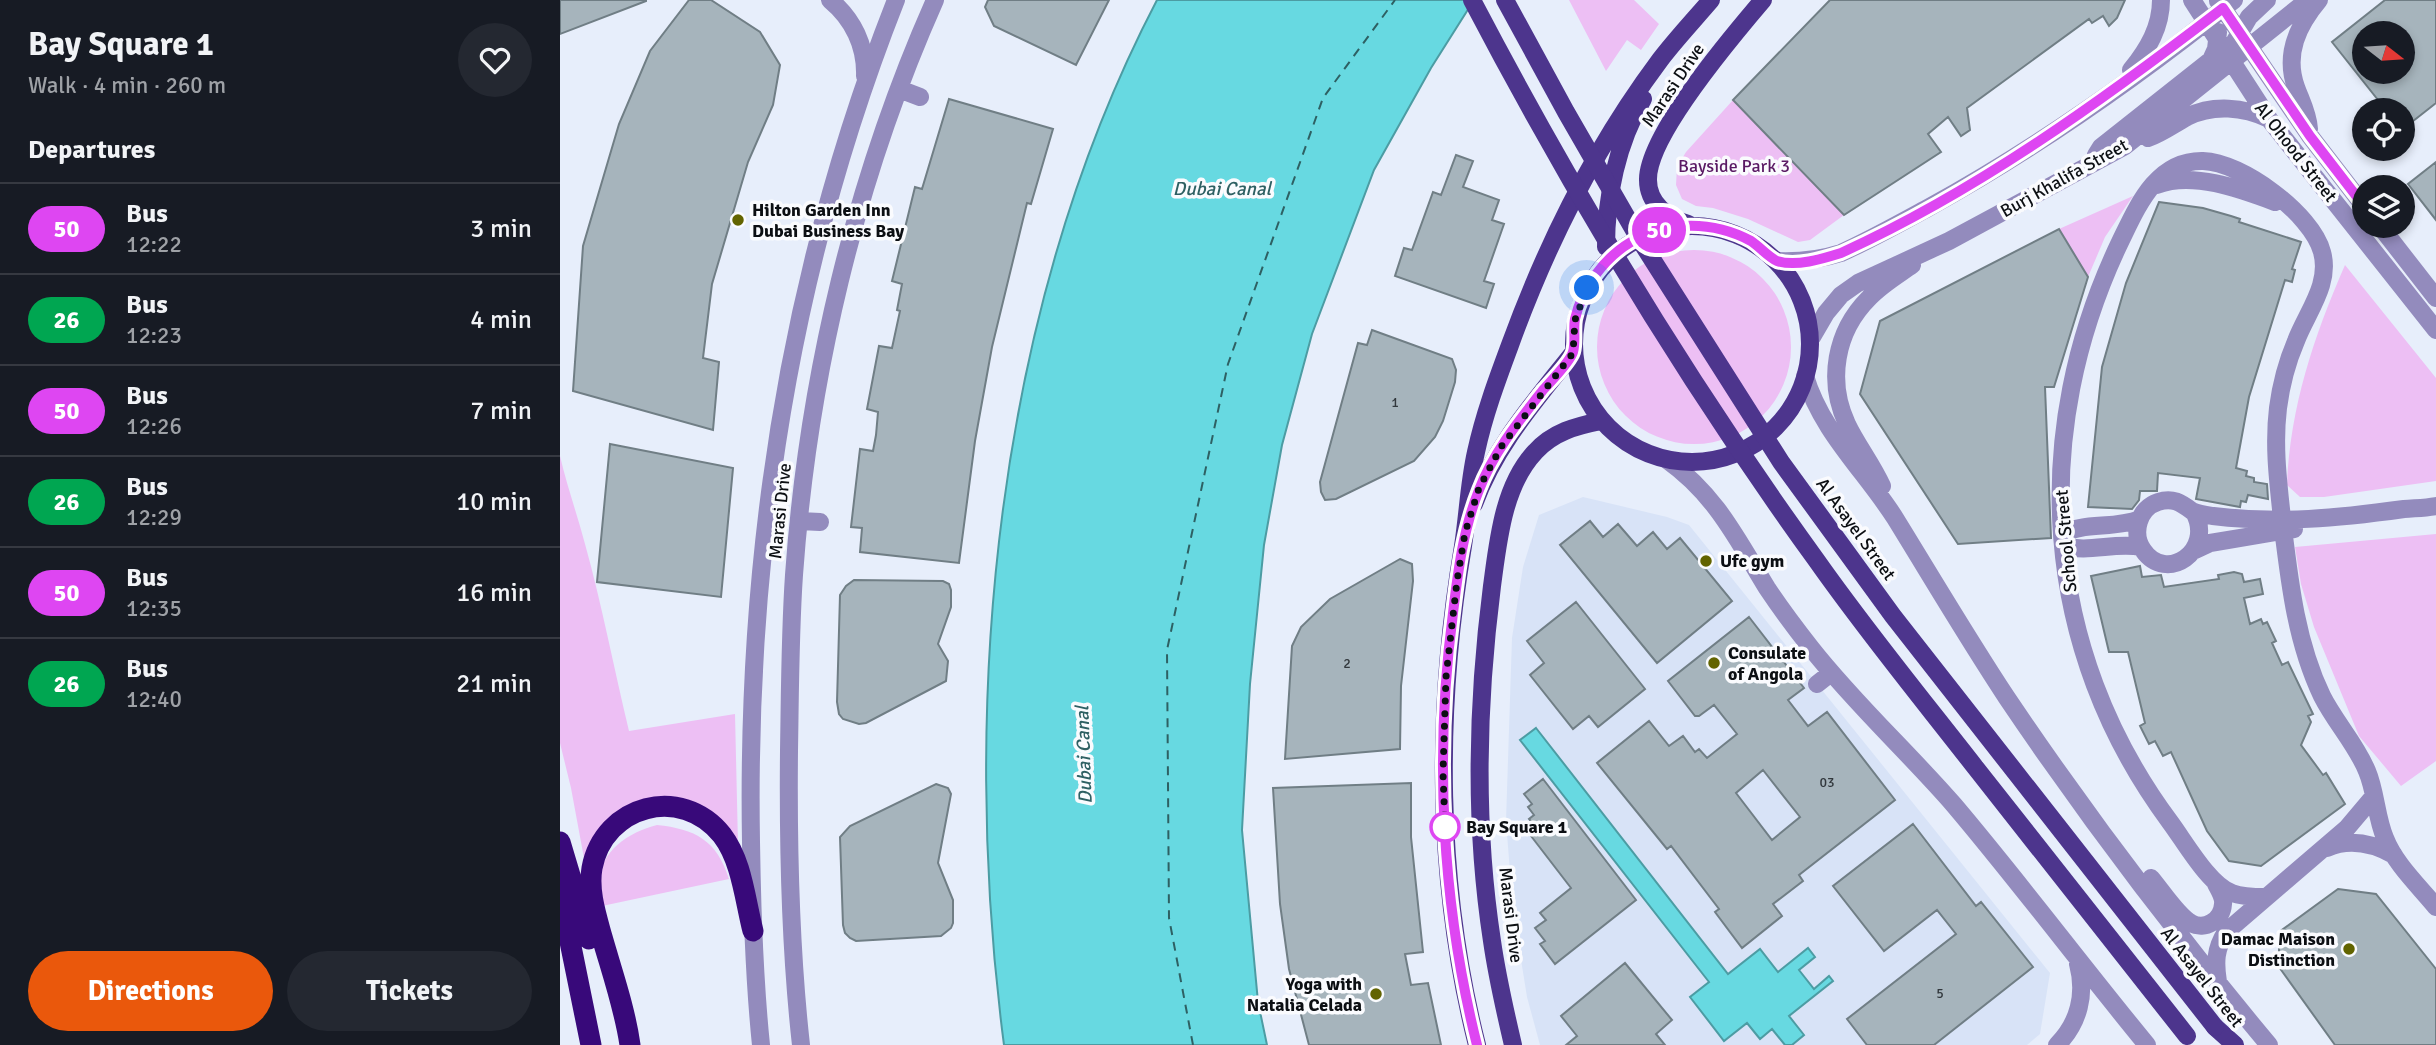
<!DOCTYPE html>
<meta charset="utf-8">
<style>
:root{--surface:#171b24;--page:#242831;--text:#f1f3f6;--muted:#9ea1a6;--line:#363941;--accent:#ea580c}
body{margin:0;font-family:Signika,sans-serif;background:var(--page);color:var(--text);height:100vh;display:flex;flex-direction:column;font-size:26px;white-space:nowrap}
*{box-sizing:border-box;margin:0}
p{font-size:23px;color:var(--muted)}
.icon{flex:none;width:38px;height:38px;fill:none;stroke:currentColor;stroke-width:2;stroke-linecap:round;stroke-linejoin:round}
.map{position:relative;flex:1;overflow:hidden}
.details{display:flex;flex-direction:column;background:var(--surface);width:560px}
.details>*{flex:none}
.badge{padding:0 14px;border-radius:23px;font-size:24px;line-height:46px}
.needle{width:46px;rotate:107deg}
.buttons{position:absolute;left:1792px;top:21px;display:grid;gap:14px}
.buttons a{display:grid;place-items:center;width:63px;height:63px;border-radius:50%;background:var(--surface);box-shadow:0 4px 10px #0003;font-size:35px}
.you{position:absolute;width:35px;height:35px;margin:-18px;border:5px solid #fff;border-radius:50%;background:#1a73e8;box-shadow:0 0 0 10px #1a73e833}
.map>.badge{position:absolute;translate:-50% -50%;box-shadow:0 0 0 4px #fff}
h2{padding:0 28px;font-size:26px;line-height:63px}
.round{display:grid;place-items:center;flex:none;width:74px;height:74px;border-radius:37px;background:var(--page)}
.head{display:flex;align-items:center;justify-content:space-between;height:119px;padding:0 28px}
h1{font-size:33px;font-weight:700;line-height:52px}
.primary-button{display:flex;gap:14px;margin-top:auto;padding:14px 28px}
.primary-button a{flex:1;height:80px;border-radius:42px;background:var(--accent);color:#fff;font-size:28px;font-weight:700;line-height:80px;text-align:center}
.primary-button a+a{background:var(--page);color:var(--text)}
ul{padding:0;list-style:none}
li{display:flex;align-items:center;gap:21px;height:91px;padding:0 28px;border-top:2px solid var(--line)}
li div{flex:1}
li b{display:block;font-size:26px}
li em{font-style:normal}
li .badge{min-width:77px;font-weight:700;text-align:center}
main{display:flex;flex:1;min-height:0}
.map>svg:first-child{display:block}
.built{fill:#d8e3f7}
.green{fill:#edbff4}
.water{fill:#67d9e1;stroke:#4c9ca3;stroke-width:2}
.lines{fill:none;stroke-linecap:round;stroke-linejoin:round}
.ferry{stroke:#2e6063;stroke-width:2;stroke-dasharray:9 7;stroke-linecap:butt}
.building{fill:#a6b4bc;stroke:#707e85;stroke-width:2;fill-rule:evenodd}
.minor{stroke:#938bbd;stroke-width:18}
.major{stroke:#4d358d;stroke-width:18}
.highway{stroke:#38097a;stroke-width:21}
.major-bridge{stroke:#4d358d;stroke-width:18}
.line-casing{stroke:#fff;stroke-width:16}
.line{stroke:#de46f2;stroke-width:10}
.walk{stroke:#0c0f13;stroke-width:7;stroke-dasharray:0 12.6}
.poi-dot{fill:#626400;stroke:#fafbfe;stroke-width:2.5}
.stop-dot{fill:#fff;stroke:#de46f2;stroke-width:3.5}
.labels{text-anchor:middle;stroke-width:7;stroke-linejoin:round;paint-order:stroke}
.number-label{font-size:14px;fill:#32383d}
.street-label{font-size:18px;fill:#0c0f13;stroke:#fafbfe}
.park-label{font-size:18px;fill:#5a1a64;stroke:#fafbfe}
.poi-label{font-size:18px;font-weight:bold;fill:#0c0f13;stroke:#fafbfe;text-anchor:start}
.stop-label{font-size:18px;font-weight:bold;fill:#0c0f13;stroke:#fafbfe;text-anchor:start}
.water-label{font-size:19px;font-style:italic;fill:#2e6063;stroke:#fafbfe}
</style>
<main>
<section class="details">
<div class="head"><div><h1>Bay Square 1</h1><p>Walk · 4 min · 260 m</p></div><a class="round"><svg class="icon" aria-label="heart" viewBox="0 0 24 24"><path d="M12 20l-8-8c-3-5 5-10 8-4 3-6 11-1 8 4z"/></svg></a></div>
<h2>Departures</h2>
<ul>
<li><span class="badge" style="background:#de46f2;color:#fff">50</span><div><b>Bus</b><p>12:22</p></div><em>3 min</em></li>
<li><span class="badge" style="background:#00a651;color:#fff">26</span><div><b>Bus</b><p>12:23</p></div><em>4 min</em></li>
<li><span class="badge" style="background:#de46f2;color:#fff">50</span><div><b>Bus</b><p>12:26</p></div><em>7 min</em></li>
<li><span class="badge" style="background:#00a651;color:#fff">26</span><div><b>Bus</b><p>12:29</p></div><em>10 min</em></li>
<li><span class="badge" style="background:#de46f2;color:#fff">50</span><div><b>Bus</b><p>12:35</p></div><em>16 min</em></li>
<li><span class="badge" style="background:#00a651;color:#fff">26</span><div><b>Bus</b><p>12:40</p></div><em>21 min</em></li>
</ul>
<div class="primary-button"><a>Directions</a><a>Tickets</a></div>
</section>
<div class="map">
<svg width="1876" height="1045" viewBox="0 0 1876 1045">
<rect width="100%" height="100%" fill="#e7eefb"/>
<path class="built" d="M1023,497L1107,517L1129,525L1490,973L1480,1034L1467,1045H980L967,997L953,910L946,821L952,638L963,567L979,515Z"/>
<path class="green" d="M1009,0H1074L1099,24L1081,50L1067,40L1046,71Z
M1173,100L1284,215L1250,240L1238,242L1188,219L1153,208L1136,206L1122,199L1116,185L1117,167L1126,152Z
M1573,196L1545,237L1528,277L1499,229Z
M1037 347a97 97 0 1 1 194 0a97 97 0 1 1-194 0Z
M1785,265L1876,378V481L1764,497H1740L1727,485C1730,407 1754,336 1785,265Z
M0,456C7,486 17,514 25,544C42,605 54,669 69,731L175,714L178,844L92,798L26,869L11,788L0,743Z
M1876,534V761L1841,786L1799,736L1754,627L1741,584L1735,547Z
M97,825C135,829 157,840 169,879L42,906C41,899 38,891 39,884C39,851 69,832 97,825Z"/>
<path class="water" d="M597,0H914L871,68L814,170L752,334L722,445L704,545L690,684L682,830L698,1002L707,1045H444C399,702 435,310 597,0Z
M976,728L1168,974L1200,949L1218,972L1248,948L1255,957L1239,970L1254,989L1269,976L1273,981L1229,1016L1244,1035L1232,1045H1225L1212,1029L1200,1039L1187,1023L1164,1041L1130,997L1149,982L960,740Z"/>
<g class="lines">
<path class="ferry" d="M633,1045L609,918L607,650L668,364L763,98L835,0"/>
</g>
<path class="building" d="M0,0H86V1L0,34Z
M129,0H151L200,32L220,65L213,105L188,162L152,284L143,358L159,362L153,430L13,391L23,246L59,124L90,51Z
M428,0H549L516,65L434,26L425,7Z
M1270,0H1565L1557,18L1549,26L1543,16L1532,23L1529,19L1407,108L1410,130L1401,136L1388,117L1368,134L1381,152L1284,215L1173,100Z
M1825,0H1876V103L1843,129V110H1826L1772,42ZM1804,33H1843V72H1804Z
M389,99L493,129L471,204L467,203L432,347L415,441L399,563L300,552L302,528L291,527L300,449L313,451L316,435L318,412L307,409L319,346L332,348L340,311L337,310L342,284L332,281L355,187L362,189Z
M896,155L913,161L903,187L939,200L932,220L944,224L924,281L934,284L926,308L835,276L844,248L852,250L873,192L881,195Z
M1876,162V220L1848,184Z
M1599,202L1643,208L1671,216L1680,219L1679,222L1741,242L1732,269L1735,270L1732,282L1725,280L1689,397L1676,468L1687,471L1686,476L1694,478V482L1707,484L1708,499L1688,495L1686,502L1681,501L1680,507L1636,499L1640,478L1598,473L1597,491H1580L1579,500L1572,509L1528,507L1542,367L1566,283Z
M1499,229L1528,277L1494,387H1485L1491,538L1398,544L1300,394L1320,321Z
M812,330L892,359L896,370L895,382L883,421L875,437L854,461L776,499L765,500L761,492L760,482L798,343L807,345Z
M50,444L173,468L161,597L37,582Z
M1030,521L1043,537L1058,524L1077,546L1093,532L1107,549L1120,538L1172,601L1097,663L1000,545Z
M840,559L852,564L853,581L841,686L840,749L725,759L732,646L741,627L770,599Z
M1580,566L1582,577L1601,575L1604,587L1659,579L1658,575L1674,572L1682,574L1684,582L1700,579L1703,594L1684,598L1690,624L1701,619L1703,624L1707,622L1716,641L1712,643L1722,665L1728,662L1753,714L1748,716L1751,722L1741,745L1763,775L1766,773L1785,804L1701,866L1669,861L1647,831L1611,752L1603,756L1595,741L1589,744L1580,726L1585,723L1568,652H1549L1531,576Z
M294,580L383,581L389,584L391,590V607L378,644L388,661L386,681L306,723L299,724L283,719L279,714L277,702L280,595L286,586Z
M1016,602L1085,689L1038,727L1029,716L1013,729L970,675L984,663L967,641Z
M1189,617L1244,688L1228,700L1248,726L1267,712L1335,800L1239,875L1243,881L1213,904L1222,916L1182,948L1155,912L1159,909L1111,846L1107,849L1037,763L1089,721L1109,746L1123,736L1135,752L1139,749L1147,758L1177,734L1154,705L1139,716H1135L1108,681ZM1203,770L1240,817L1212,840L1176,793Z
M983,779L1076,900L995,964L980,944L985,941L975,928L986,920L980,913L1011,888L971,836L978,830L969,819L974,815L968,807L972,804L964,794Z
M851,783V837L863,952L845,954L851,985L868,983L881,1045H749L729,969L720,904L713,788Z
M376,784L388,788L391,794L378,863L393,900V923L391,928L381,936L296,941L290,938L285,933L283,925L280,837L290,826Z
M1353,824L1416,906L1421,902L1473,967L1374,1045H1307L1287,1019L1396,934L1377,910L1324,951L1273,886Z
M1778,889L1816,894L1876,969V1045H1775L1719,967V932Z
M1065,963L1112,1020L1096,1034L1105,1045H1006L1017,1036L1001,1016Z"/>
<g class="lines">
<path class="minor" d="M270,0C293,19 306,46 305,76
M1632,0L1709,119L1876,330
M1658,1L1750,136L1804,206
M1675,41L1689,17L1707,0
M1571,70C1588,49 1601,27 1601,0
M339,89L360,97
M1749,129C1748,113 1741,101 1736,87C1724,54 1738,25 1759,0
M1588,138C1602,133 1614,124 1627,117C1653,104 1684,107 1709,119
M1536,155L1541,147L1651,60L1656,49L1658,32
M1597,185C1632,171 1680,189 1715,202
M1820,226L1876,298
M1216,261C1239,262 1259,260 1281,253C1310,240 1338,224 1366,209C1475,149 1577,78 1674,0
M1252,337L1266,313L1281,295L1298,283L1389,241L1565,146L1748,0
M1245,376C1261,431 1305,471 1335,518C1372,578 1408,639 1447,698C1528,818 1616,934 1709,1045
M1107,460C1156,495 1177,539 1207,588C1221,609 1236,629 1251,648C1295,704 1348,752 1394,805C1460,883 1522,966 1587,1045
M1322,486C1312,464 1297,445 1287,424C1267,381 1275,332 1309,298C1321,285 1338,275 1352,265
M1634,512C1655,551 1606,584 1583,550C1571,533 1579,508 1598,502C1613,497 1621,503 1632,511C1638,514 1646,515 1653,516C1719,524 1779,518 1844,509C1855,508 1865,508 1876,506
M240,521L260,522
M1502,534C1523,522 1555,529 1580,519
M1503,546C1529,553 1555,542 1581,547
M1635,550L1650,543L1734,529
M1257,684L1271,673
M1767,848C1790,838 1812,843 1834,855
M1591,878C1602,891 1618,916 1631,923C1645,931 1662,920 1663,904C1664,897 1659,890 1656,884
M1706,897C1695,897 1682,897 1672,893C1649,885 1625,842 1610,822C1481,648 1468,433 1561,240C1578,205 1597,160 1643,161C1682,162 1752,214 1762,252C1771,284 1747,312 1736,341C1727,362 1721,385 1718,408C1713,449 1719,488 1723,528C1730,586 1737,644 1762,696C1775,722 1796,744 1807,771C1816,792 1816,817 1825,838C1835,864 1859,886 1876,907
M1658,982C1655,963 1655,949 1666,932L1787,828L1814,796
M201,1045C194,977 192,910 191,842C186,552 229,271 336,0
M241,1045C230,947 228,850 229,751C230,692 230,633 234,575C248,378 295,180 375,0
M1497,1045C1519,1023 1526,994 1518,964"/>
<path class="major" d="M1128,224C1107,218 1088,203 1088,180C1087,136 1174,34 1203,0
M1014 344a118 118 0 1 1 236 0a118 118 0 1 1-236 0Z
M1046,247C1046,197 1057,143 1083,99
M914,504C935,446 975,401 1013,353
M1655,1027L1675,1045
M917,1045C876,882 875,711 903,546C908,514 909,483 916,452C924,415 937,380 950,345C987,243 1035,147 1100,60C1116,39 1134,20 1151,0
M953,1045C945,1011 937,976 932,941C914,824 917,703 932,586C938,542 943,486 975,452C993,432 1016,426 1041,421"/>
<path class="highway" d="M0,842L29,939
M6,886L4,893L5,917L31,1045
M70,1045C65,1009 52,972 42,937C36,915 28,891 32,868C44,805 121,784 162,835C182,861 185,900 193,931"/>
<path class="major-bridge" d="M912,0C1014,195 1128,383 1257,561C1307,632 1362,699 1415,767C1486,857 1557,947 1627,1036
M945,0L1006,112L1078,237L1221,462L1333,616L1655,1027"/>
</g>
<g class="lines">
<g class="line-casing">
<path id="line" d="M917,1045C882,905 874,756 893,613C898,571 903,530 919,490C933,453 958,422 983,390C991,381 1010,362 1013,352C1016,342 1013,329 1015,319C1022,288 1044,258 1071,242C1108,220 1154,221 1191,241C1199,246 1208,257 1217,261C1236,267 1262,259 1281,253C1419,190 1543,100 1663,8L1750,136L1804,206"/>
</g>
<use href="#line" class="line"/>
<path class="walk" d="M885,827L883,773L886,677L897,581L905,533L919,488L941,447L1013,353L1015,320L1027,288"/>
</g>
<g class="poi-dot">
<circle cx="178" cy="220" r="7"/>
<circle cx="1146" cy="561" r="7"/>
<circle cx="1154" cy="663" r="7"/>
<circle cx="1789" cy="949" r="7"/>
<circle cx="816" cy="994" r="7"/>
</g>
<circle class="stop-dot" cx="885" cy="827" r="14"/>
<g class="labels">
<g class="number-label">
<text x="835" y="407">1</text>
<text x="787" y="668">2</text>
<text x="1267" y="787">03</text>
<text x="1380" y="998">5</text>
</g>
<g class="street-label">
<text transform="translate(1113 85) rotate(-56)" y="6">Marasi Drive</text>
<text transform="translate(1736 152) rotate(52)" y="6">Al Ohood Street</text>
<text transform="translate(1504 178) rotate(-29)" y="6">Burj Khalifa Street</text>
<text transform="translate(220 511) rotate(-84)" y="6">Marasi Drive</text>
<text transform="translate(1296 529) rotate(54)" y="6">Al Asayel Street</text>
<text transform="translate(1506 541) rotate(-95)" y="6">School Street</text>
<text transform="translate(951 915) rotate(83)" y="6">Marasi Drive</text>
<text transform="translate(1642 977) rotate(52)" y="6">Al Asayel Street</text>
</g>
<g class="park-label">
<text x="1174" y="172">Bayside Park 3</text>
</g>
<g class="poi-label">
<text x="192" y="216">Hilton Garden Inn<tspan x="192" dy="21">Dubai Business Bay</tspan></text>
<text x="1160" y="567">Ufc gym</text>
<text x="1168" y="659">Consulate<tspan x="1168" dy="21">of Angola</tspan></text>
<text x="1775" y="945" text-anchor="end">Damac Maison<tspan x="1775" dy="21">Distinction</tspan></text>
<text x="802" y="990" text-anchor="end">Yoga with<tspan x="802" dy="21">Natalia Celada</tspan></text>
</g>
<g class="stop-label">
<text x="906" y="833">Bay Square 1</text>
</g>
<g class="water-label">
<text x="662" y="195">Dubai Canal</text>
<text transform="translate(523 755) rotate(-92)" y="7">Dubai Canal</text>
</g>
</g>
</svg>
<div class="buttons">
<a><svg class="needle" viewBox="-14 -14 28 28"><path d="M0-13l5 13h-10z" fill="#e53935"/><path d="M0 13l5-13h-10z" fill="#9ea1a6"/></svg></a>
<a><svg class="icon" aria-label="locate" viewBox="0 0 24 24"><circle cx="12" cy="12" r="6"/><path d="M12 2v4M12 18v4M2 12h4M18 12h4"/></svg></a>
<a><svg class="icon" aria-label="layers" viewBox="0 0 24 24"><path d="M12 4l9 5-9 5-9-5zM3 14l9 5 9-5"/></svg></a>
</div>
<div class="you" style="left:1027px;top:288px"></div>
<b class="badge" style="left:1099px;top:230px;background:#de46f2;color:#fff">50</b>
</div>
</main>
